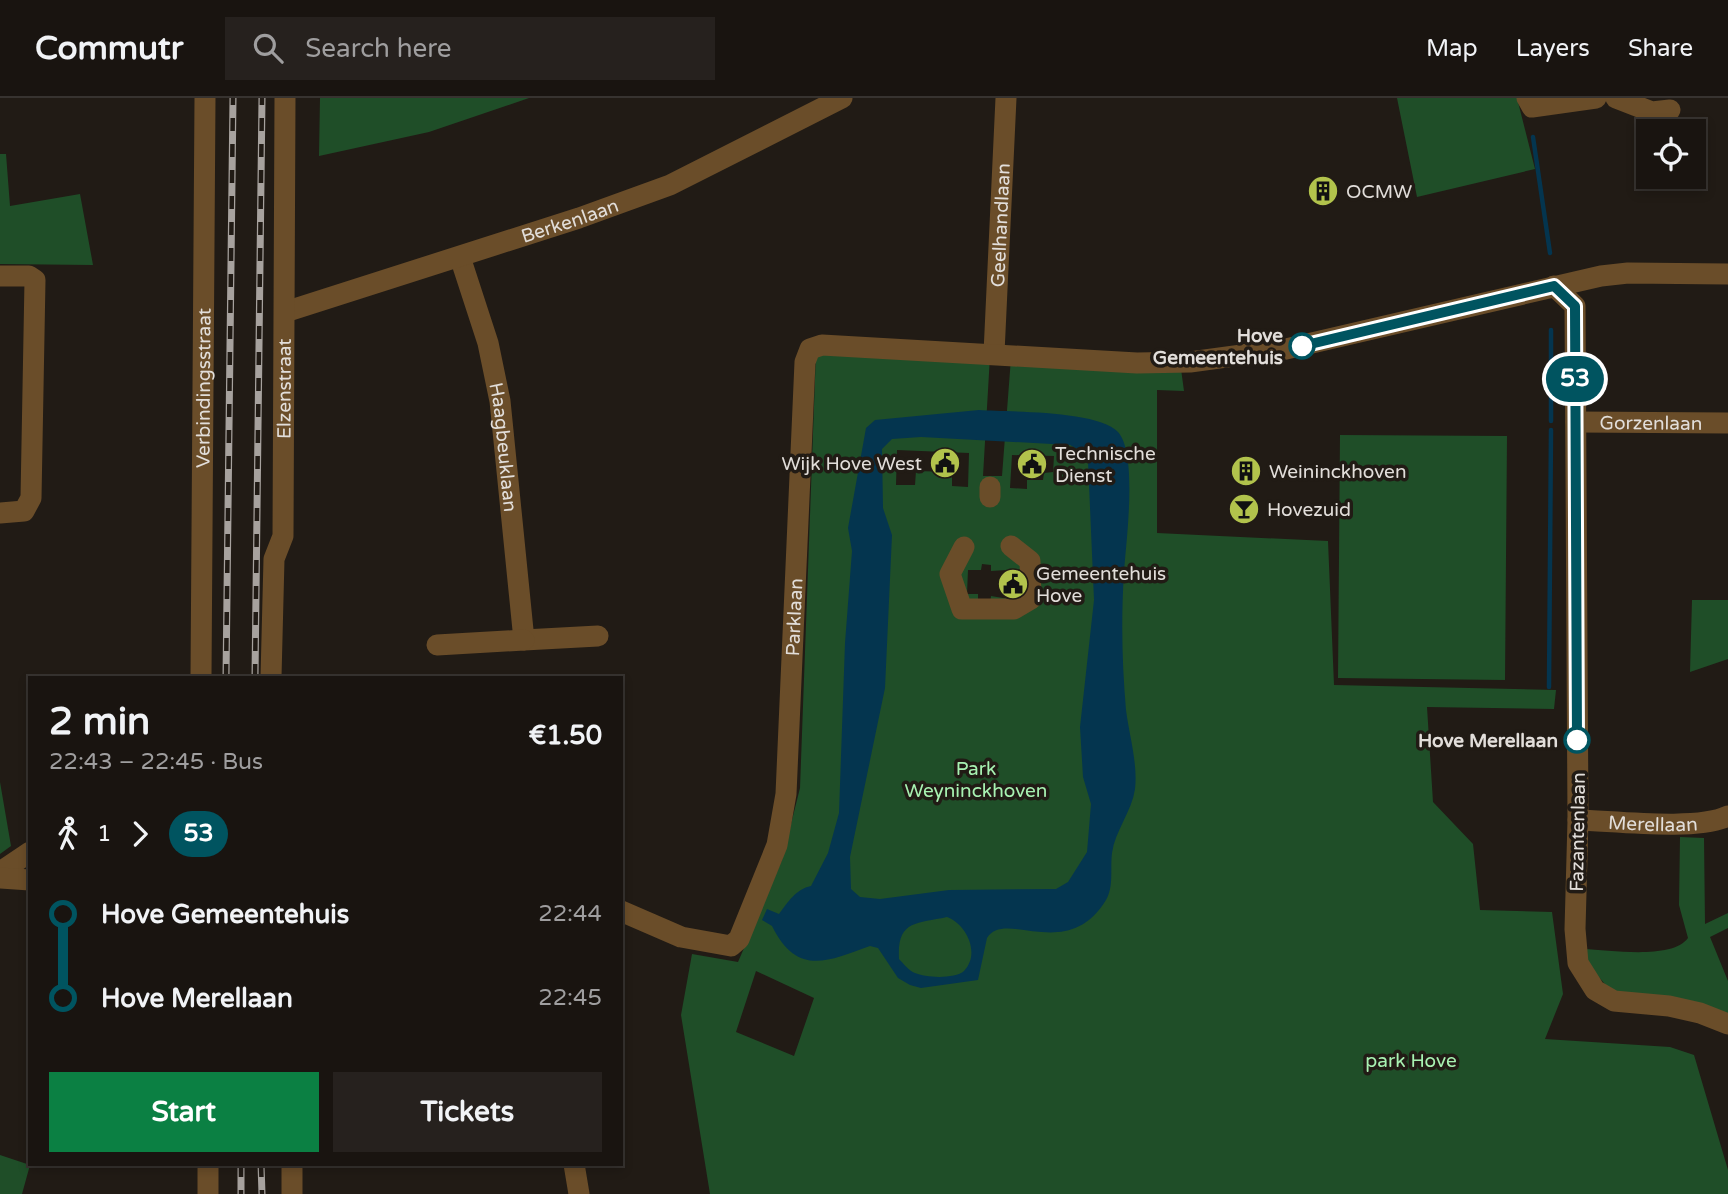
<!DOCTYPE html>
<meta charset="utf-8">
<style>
:root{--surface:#191410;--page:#26211e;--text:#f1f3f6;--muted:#9f9e9f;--line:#373330;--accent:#0b8043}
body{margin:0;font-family:"Varela Round",sans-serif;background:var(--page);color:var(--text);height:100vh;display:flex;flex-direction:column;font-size:26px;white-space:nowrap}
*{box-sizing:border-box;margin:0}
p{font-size:23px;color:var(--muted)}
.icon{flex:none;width:38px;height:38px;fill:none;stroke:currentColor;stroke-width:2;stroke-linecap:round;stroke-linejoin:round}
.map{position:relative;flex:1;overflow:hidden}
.panel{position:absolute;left:28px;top:578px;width:595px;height:490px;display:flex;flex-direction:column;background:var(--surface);border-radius:0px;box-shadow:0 4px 10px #0003,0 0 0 2px var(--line)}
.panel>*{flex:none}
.badge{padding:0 14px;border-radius:23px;font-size:24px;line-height:46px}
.fabs{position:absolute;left:1636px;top:21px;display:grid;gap:14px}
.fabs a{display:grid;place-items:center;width:70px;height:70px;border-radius:0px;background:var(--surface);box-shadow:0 4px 10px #0003,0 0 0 2px var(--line);font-size:35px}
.map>.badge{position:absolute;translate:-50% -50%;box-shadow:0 0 0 4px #fff}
.legs{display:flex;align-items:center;gap:10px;height:77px;padding:0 21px;font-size:23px}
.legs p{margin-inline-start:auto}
.headline{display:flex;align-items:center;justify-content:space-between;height:119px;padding:0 21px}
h1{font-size:38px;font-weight:700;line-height:52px}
.button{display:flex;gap:14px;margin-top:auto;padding:14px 21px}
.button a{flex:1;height:80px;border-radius:0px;background:var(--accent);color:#fff;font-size:28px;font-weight:700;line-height:80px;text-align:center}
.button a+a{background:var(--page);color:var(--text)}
ul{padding:0 21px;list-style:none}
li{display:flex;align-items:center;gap:24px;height:84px;font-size:26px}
li i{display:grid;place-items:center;width:10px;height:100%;margin:0 9px;background:currentColor}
li i::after{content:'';width:18px;height:18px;margin:-9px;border:5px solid;border-radius:50%;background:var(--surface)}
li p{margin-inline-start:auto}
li:first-child i{background:linear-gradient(#0000 50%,currentColor 0)}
li:last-child i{background:linear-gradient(currentColor 50%,#0000 0)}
header{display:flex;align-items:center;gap:42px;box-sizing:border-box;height:98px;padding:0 35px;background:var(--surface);border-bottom:2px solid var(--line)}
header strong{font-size:33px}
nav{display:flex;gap:38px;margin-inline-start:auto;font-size:24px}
.search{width:490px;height:63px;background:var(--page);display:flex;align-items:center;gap:18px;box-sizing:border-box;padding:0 24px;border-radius:0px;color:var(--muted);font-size:26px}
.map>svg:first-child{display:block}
.green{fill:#1f4e28;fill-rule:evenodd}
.water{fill:#04354f;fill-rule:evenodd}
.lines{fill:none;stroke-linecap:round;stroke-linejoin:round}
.stream{stroke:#04354f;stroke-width:4.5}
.minor{stroke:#6a4d29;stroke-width:21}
.rail-casing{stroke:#a7a29e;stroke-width:7}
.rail{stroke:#211b15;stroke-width:4.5;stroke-dasharray:13;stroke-linecap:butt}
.line-1-casing{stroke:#fff;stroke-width:16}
.line-1{stroke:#005460;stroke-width:10}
.stop-1-dot{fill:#fff;stroke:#005460;stroke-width:3.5}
.labels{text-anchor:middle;stroke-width:7;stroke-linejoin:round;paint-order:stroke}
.poi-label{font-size:19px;fill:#e2deda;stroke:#211b15;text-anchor:start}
.street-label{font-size:19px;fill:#e2deda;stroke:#211b15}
.stop-label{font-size:19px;font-weight:bold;fill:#e2deda;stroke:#211b15;text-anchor:end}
.park-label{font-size:19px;fill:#a8f2b2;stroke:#211b15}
</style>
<header>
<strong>Commutr</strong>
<div class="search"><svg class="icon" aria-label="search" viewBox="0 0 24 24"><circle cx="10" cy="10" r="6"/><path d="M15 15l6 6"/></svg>Search here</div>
<nav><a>Map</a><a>Layers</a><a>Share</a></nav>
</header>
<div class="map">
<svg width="1728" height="1096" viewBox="0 0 1728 1096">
<rect width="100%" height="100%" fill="#211b15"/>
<path class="green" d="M320,0H529L429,34L319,58Z
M1397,0H1517L1535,71L1417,99Z
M0,56H6L10,108L80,96L93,167L0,166Z
M816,254L990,258L983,378H1002L1011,260L1181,271L1184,293L1157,292V435L1328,443L1334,587L1556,592L1554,611L1427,609L1433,704L1473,746L1480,812L1552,814L1563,896L1545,941L1670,949L1694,957L1728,1072V1096H710L681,917L692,856L738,864L782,762L800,690ZM897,352L969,355L968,389L952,388V374L916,373L915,387H896ZM1012,357L1054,358L1053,374L1044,375L1043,382H1027V391L1010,390ZM982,466L991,467V473L1022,471L1021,503L991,498L990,506L978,505V496H967L968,472H981ZM756,873L814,900L794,958L736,934Z
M1340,337L1507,338L1505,582L1338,580Z
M1692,502H1728V561L1690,574Z
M0,684L11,748L0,756Z
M1680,739L1704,740L1705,826L1728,815V830L1710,839L1728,883V917L1611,893L1589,868L1584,851C1610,852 1672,862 1688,840L1679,807Z
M0,1057L30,1067L22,1096H0Z"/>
<path class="water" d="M979,312C1009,314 1098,312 1118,334C1138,356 1126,444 1124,474C1121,521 1122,566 1126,612C1129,636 1138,666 1135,691C1132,713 1115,733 1112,755C1110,771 1114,788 1106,802C1067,866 1005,810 987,840L978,882L921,890L910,887L898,880L878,850L870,848C826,864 797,878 772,828L762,822L767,811L779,816C788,804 796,791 811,788L828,755L839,715L845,545L852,453L848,430L866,330L875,322ZM921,339L1070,347L1083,354L1088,363L1094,502L1080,629L1083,679L1091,706L1087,754L1068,784L1056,791L949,792L880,801L860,799L851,791L850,759L885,590L892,437L883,410L882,351L892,341ZM947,819C966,826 981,855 964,873C955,881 926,880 915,875C909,873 903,865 899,861C897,822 916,826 947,819Z"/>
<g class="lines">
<path class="stream" d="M1533,39L1550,155
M1551,323V232
M1549,589L1551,332"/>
<g class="minor">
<path d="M1527,0L1532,9L1596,0"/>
<path d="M1616,0L1652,14L1670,12"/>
<path id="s1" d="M460,159L488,245L500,303L524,542L598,538"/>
<path d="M0,178H29L35,182L31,400L24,413L0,415"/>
<path d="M1554,188L1575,208L1578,722L1575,831L1578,865L1595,892L1614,903L1669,908L1700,915L1728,926"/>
<path id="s2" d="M285,214L579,120L670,87L842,0"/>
<path id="s3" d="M994,255L1006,0"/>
<path id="s4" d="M1576,324L1728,325"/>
<path d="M990,399V389"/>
<path d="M964,449L950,476L962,511H1014L1031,501L1030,463L1011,448"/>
<path d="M437,547L524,542"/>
<path id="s5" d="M201,579L205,0"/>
<path id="s6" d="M271,579L274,461L283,438L285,0"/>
<path id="s7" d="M1578,722C1614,723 1698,733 1728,718"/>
<path d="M0,774L30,754"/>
<path d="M0,780L30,782"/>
<path id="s8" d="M621,813L681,839L731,848L739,841L777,747L786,696L805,264L810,251L822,247L1137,265L1190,264L1286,251L1601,178L1628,175L1728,176"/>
<path d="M208,1066V1096"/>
<path d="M292,1066V1096"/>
<path d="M574,1066L579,1096"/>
</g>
<g class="rail-casing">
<path id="rail" d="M226,579L233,0
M255,579L262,0
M241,1066V1096
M261,1066L262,1096"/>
</g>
<use href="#rail" class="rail"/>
</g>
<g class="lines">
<g class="line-1-casing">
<path id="line-1" d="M1302,248L1554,188L1575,208L1577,642"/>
</g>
<use href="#line-1" class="line-1"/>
</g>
<defs>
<g id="building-disc" transform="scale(1.575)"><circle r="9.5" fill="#b2c34c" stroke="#211b15"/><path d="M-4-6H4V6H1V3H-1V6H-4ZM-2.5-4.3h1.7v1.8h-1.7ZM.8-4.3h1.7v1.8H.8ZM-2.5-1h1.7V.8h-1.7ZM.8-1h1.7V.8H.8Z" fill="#111"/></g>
<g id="civic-disc" transform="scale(1.575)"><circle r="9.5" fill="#b2c34c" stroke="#211b15"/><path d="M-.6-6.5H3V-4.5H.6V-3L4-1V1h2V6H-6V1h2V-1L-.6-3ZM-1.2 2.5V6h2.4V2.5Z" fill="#111"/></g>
<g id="bar-disc" transform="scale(1.575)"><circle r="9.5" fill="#b2c34c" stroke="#211b15"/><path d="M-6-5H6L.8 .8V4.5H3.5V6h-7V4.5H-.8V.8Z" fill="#111"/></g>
</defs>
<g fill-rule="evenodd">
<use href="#building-disc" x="1323" y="93"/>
<use href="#civic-disc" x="945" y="365"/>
<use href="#civic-disc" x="1032" y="366"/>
<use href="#building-disc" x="1246" y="373"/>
<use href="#bar-disc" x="1244" y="411"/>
<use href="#civic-disc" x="1013" y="486"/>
</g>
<g class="stop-1-dot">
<circle cx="1302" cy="248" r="12"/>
<circle cx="1577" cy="642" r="12"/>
</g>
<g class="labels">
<g class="poi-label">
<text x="1346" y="100">OCMW</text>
<text x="1055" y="362">Technische<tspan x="1055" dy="22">Dienst</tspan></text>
<text x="922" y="372" text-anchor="end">Wijk Hove West</text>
<text x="1269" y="380">Weininckhoven</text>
<text x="1267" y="418">Hovezuid</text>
<text x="1036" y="482">Gemeentehuis<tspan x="1036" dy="22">Hove</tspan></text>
</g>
<g class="street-label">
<text dy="7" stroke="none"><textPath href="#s2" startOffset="299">Berkenlaan</textPath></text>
<text dy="7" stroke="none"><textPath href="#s3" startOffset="128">Geelhandlaan</textPath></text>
<text dy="7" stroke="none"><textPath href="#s5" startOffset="289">Verbindingsstraat</textPath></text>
<text dy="7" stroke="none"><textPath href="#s6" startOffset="290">Elzenstraat</textPath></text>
<text dy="7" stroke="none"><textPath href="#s4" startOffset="75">Gorzenlaan</textPath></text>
<text dy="7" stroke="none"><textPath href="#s1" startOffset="196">Haagbeuklaan</textPath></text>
<text dy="7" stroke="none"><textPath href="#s8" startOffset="457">Parklaan</textPath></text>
<text dy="7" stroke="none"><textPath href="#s7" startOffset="75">Merellaan</textPath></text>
<text transform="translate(1577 734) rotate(-89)" y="7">Fazantenlaan</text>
</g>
<g class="stop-label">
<text x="1283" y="244">Hove<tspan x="1283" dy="22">Gemeentehuis</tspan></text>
<text x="1558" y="649">Hove Merellaan</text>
</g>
<g class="park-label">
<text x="976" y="677">Park<tspan x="976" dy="22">Weyninckhoven</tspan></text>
<text x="1411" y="969">park Hove</text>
</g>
</g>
</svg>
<div class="fabs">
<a><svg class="icon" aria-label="locate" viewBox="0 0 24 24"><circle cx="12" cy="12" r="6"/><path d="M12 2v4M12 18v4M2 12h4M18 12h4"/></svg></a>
</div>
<b class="badge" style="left:1575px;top:281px;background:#005460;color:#fff">53</b>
<section class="panel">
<div class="headline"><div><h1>2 min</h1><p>22:43 – 22:45 · Bus</p></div><b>€1.50</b></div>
<div class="legs"><svg class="icon" aria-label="walk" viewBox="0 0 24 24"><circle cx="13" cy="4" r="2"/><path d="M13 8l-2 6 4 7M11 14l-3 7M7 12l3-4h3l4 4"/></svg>1<svg class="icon" aria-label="forward" viewBox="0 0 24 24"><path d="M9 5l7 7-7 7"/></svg><b class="badge" style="background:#005460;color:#fff">53</b></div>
<ul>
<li><i style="color:#005460"></i><b>Hove Gemeentehuis</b><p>22:44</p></li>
<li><i style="color:#005460"></i><b>Hove Merellaan</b><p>22:45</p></li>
</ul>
<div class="button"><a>Start</a><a>Tickets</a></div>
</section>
</div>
